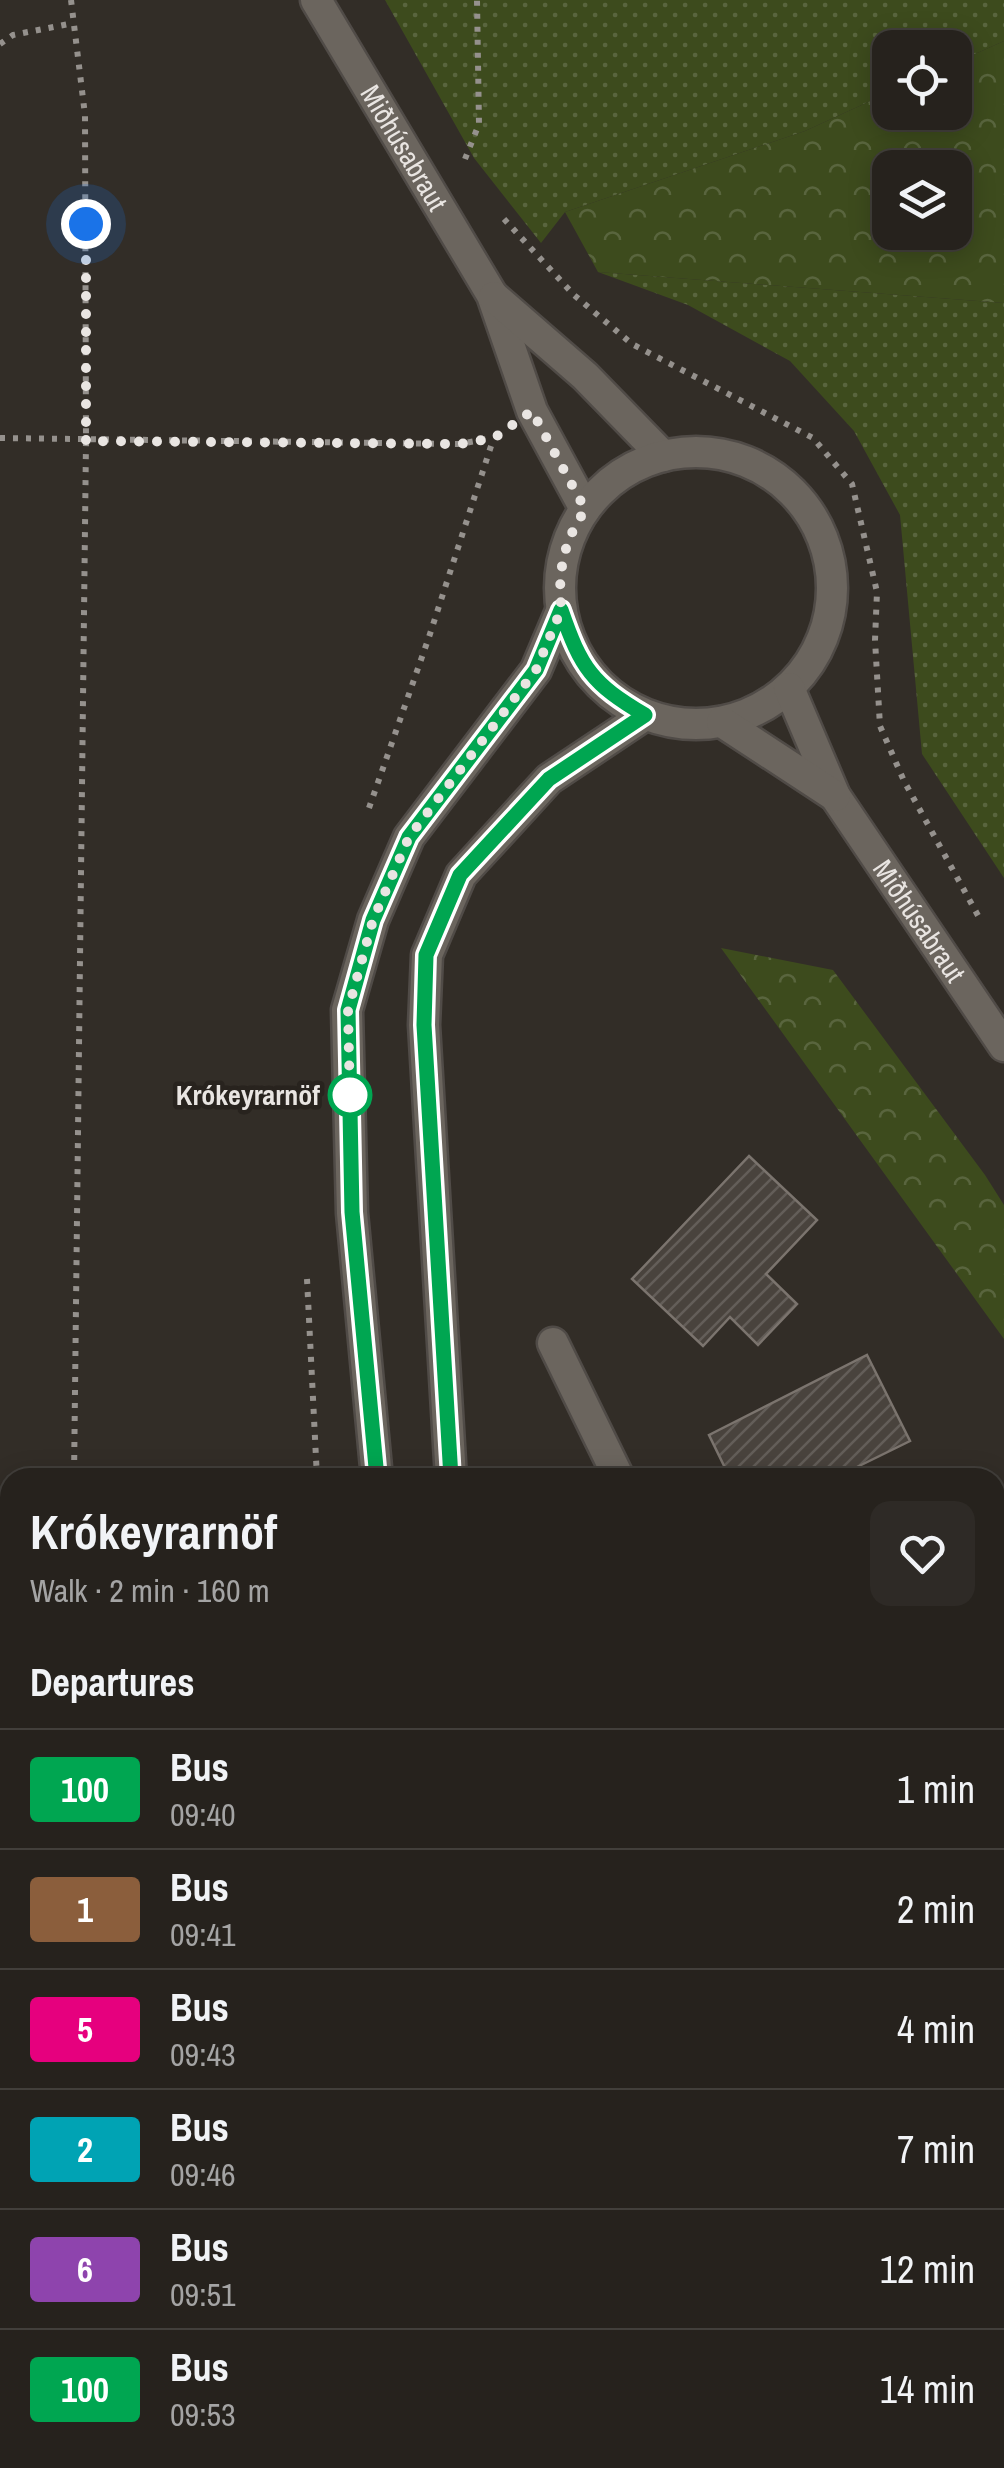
<!DOCTYPE html>
<meta charset="utf-8">
<style>
:root{--surface:#26221d;--page:#2e2a26;--text:#f1f3f6;--muted:#a4a4a4;--line:#423f3b}
body{margin:0;font-family:"Archivo Narrow",sans-serif;background:var(--page);color:var(--text);height:100vh;display:flex;flex-direction:column;font-size:38px;white-space:nowrap}
*{box-sizing:border-box;margin:0}
p{font-size:32px;color:var(--muted)}
.icon{flex:none;width:55px;height:55px;fill:none;stroke:currentColor;stroke-width:2;stroke-linecap:round;stroke-linejoin:round}
.map{position:relative;flex:1;overflow:hidden}
.panel{position:absolute;left:0px;top:1468px;width:1005px;height:1002px;display:flex;flex-direction:column;background:var(--surface);border-radius:30px 30px 0 0;box-shadow:0 5px 25px #0003,0 0 0 2px var(--line)}
.panel>*{flex:none}
.badge{padding:0 20px;border-radius:8px;font-size:35px;line-height:65px}
.controls{position:absolute;left:872px;top:30px;display:grid;gap:20px}
.controls a{display:grid;place-items:center;width:100px;height:100px;border-radius:20px;background:var(--surface);box-shadow:0 5px 25px #0003,0 0 0 2px var(--line);font-size:50px}
.you{position:absolute;width:50px;height:50px;margin:-25px;border:8px solid #fff;border-radius:50%;background:#1a73e8;box-shadow:0 0 0 15px #1a73e833}
.map>.badge{position:absolute;translate:-50% -50%;box-shadow:0 0 0 5px #fff}
h2{padding:0 30px;font-size:38px;line-height:90px}
.round{display:grid;place-items:center;flex:none;width:105px;height:105px;border-radius:20px;background:var(--page)}
.overview{display:flex;align-items:center;justify-content:space-between;height:170px;padding:0 30px}
h1{font-size:48px;font-weight:700;line-height:75px}
ul{padding:0;list-style:none}
li{display:flex;align-items:center;gap:30px;height:120px;padding:0 30px;border-top:2px solid var(--line)}
li div{flex:1}
li b{display:block;font-size:38px}
li em{font-style:normal}
li .badge{min-width:110px;font-weight:700;text-align:center}
.map>svg:first-child{display:block}
.grass{fill:url(#grass-dots)}
.forest{fill:url(#forest-crowns);fill-rule:evenodd}
.building{fill:url(#building-hatch);stroke:#7b746e;stroke-width:2.5}
.lines{fill:none;stroke-linecap:round;stroke-linejoin:round}
.minor-casing{stroke:#504b47;stroke-width:35}
.path{stroke:#95918d;stroke-width:6;stroke-dasharray:5 8;stroke-linecap:butt}
.minor{stroke:#6b655e;stroke-width:30}
.line-casing{stroke:#fff;stroke-width:22}
.line{stroke:#00a651;stroke-width:15}
.walk{stroke:#e9e5e2;stroke-width:10;stroke-dasharray:0 18}
.stop-dot{fill:#fff;stroke:#00a651;stroke-width:5}
.labels{text-anchor:middle;stroke-width:9;stroke-linejoin:round;paint-order:stroke}
.street-label{font-size:28px;fill:#e9e5e2;stroke:#28231e}
.stop-label{font-size:28px;font-weight:bold;fill:#e9e5e2;stroke:#28231e;text-anchor:end}
</style>
<div class="map">
<svg width="1004" height="2468" viewBox="0 0 1004 2468">
<defs>
<pattern id="grass-dots" width="8" height="8" patternUnits="userSpaceOnUse" patternTransform="scale(2.5)"><rect width="8" height="8" fill="#3d4b1d"/><path d="M2 2h.1M6 6h.1" fill="none" stroke="#59653e" stroke-width="1.8" stroke-linecap="round"/></pattern>
<pattern id="forest-crowns" width="20" height="18" patternUnits="userSpaceOnUse" patternTransform="scale(2.5)"><rect width="20" height="18" fill="#3d4b1d"/><path d="M2 6a3 3 0 1 1 6 0M12 15a3 3 0 1 1 6 0" fill="none" stroke="#59653e"/></pattern>
<pattern id="building-hatch" width="6" height="6" patternUnits="userSpaceOnUse" patternTransform="scale(2.5)"><rect width="6" height="6" fill="#49433d"/><path d="M-1 1l2-2M0 6l6-6M5 7l2-2" fill="none" stroke="#635e59"/></pattern>
</defs>
<rect width="100%" height="100%" fill="#322d27"/>
<path class="grass" d="M385,0H1004V41L955,63V48H890V92L805,131L565,212L541,243L474,158Z
M598,272L1004,303V878L922,754L900,515L854,431L790,361L688,305Z"/>
<path class="forest" d="M1004,41V303L598,272L565,212L805,131L890,92V112H955V63ZM890,168H955V232H890Z
M721,948L833,970L985,1175L1004,1205V1339Z"/>
<path class="building" d="M749,1156L817,1220L766,1274L797,1304L758,1345L730,1317L703,1346L632,1279Z
M867,1355L910,1441L851,1470L855,1478H730L709,1435Z
M995,1620L1004,1640V1680L995,1685Z
M0,1816L10,1818V1990L0,1989Z
M1004,1823V1968L995,1972V1827Z
M0,2057L10,2059L8,2163L0,2162Z
M0,2271L10,2273V2437L0,2435Z
M565,2460H678L691,2463L690,2468H564Z"/>
<g class="lines">
<g class="minor-casing">
<g id="minor">
<path id="s1" d="M316,0L492,295L532,411L585,509"/>
<path d="M494,297L585,376L663,456"/>
<circle cx="696" cy="588" r="136"/>
<path id="s2" d="M789,688L835,796L1004,1046"/>
<path d="M722,722L835,796"/>
<path d="M553,1343L619,1478"/>
<path d="M377,1478L352,1213L347,1010L373,920L409,837L536,670L561,611"/>
<path d="M451,1478L424,1025L427,955L461,875L549,779L645,715"/>
<path d="M995,2240L1004,2287"/>
<path d="M373,2468L374,2460"/>
</g>
</g>
<path class="path" d="M71,0L85,115L86,441L74,1478
M0,44L13,35L74,23
M465,159L479,124L477,0
M504,219L574,295L632,344L813,438L852,484L877,592L875,640L880,726L904,781L981,921
M0,438L459,444L493,438
M369,808L429,637L493,440
M307,1279L317,1478
M0,1612L10,1611
M291,2468V2460"/>
<use href="#minor" class="minor"/>
</g>
<g class="lines">
<g class="line-casing">
<path id="line" d="M377,1478L352,1212L348,1010L373,920L409,837L536,670L561,610C581,668 592,684 645,715L549,779L460,875L426,955L424,1025L451,1478"/>
</g>
<use href="#line" class="line"/>
<path class="walk" d="M86,224V441L460,444L494,438L532,411L585,509L568,540L560,575L561,610L536,670L409,837L373,920L348,1010L350,1102V1095"/>
</g>
<circle class="stop-dot" cx="350" cy="1095" r="20"/>
<g class="labels">
<g class="street-label">
<text dy="10" stroke="none"><textPath href="#s1" startOffset="172">Miðhúsabraut</textPath></text>
<text dy="10" stroke="none"><textPath href="#s2" startOffset="268">Miðhúsabraut</textPath></text>
</g>
<g class="stop-label">
<text x="320" y="1105">Krókeyrarnöf</text>
</g>
</g>
</svg>
<div class="controls">
<a><svg class="icon" aria-label="locate" viewBox="0 0 24 24"><circle cx="12" cy="12" r="6"/><path d="M12 2v4M12 18v4M2 12h4M18 12h4"/></svg></a>
<a><svg class="icon" aria-label="layers" viewBox="0 0 24 24"><path d="M12 4l9 5-9 5-9-5zM3 14l9 5 9-5"/></svg></a>
</div>
<div class="you" style="left:86px;top:224px"></div>
<section class="panel">
<div class="overview"><div><h1>Krókeyrarnöf</h1><p>Walk · 2 min · 160 m</p></div><a class="round"><svg class="icon" aria-label="heart" viewBox="0 0 24 24"><path d="M12 20l-8-8c-3-5 5-10 8-4 3-6 11-1 8 4z"/></svg></a></div>
<h2>Departures</h2>
<ul>
<li><span class="badge" style="background:#00a651;color:#fff">100</span><div><b>Bus</b><p>09:40</p></div><em>1 min</em></li>
<li><span class="badge" style="background:#8b5e3c;color:#fff">1</span><div><b>Bus</b><p>09:41</p></div><em>2 min</em></li>
<li><span class="badge" style="background:#e6007e;color:#fff">5</span><div><b>Bus</b><p>09:43</p></div><em>4 min</em></li>
<li><span class="badge" style="background:#00a3b4;color:#fff">2</span><div><b>Bus</b><p>09:46</p></div><em>7 min</em></li>
<li><span class="badge" style="background:#8e44ad;color:#fff">6</span><div><b>Bus</b><p>09:51</p></div><em>12 min</em></li>
<li><span class="badge" style="background:#00a651;color:#fff">100</span><div><b>Bus</b><p>09:53</p></div><em>14 min</em></li>
</ul>
</section>
</div>
